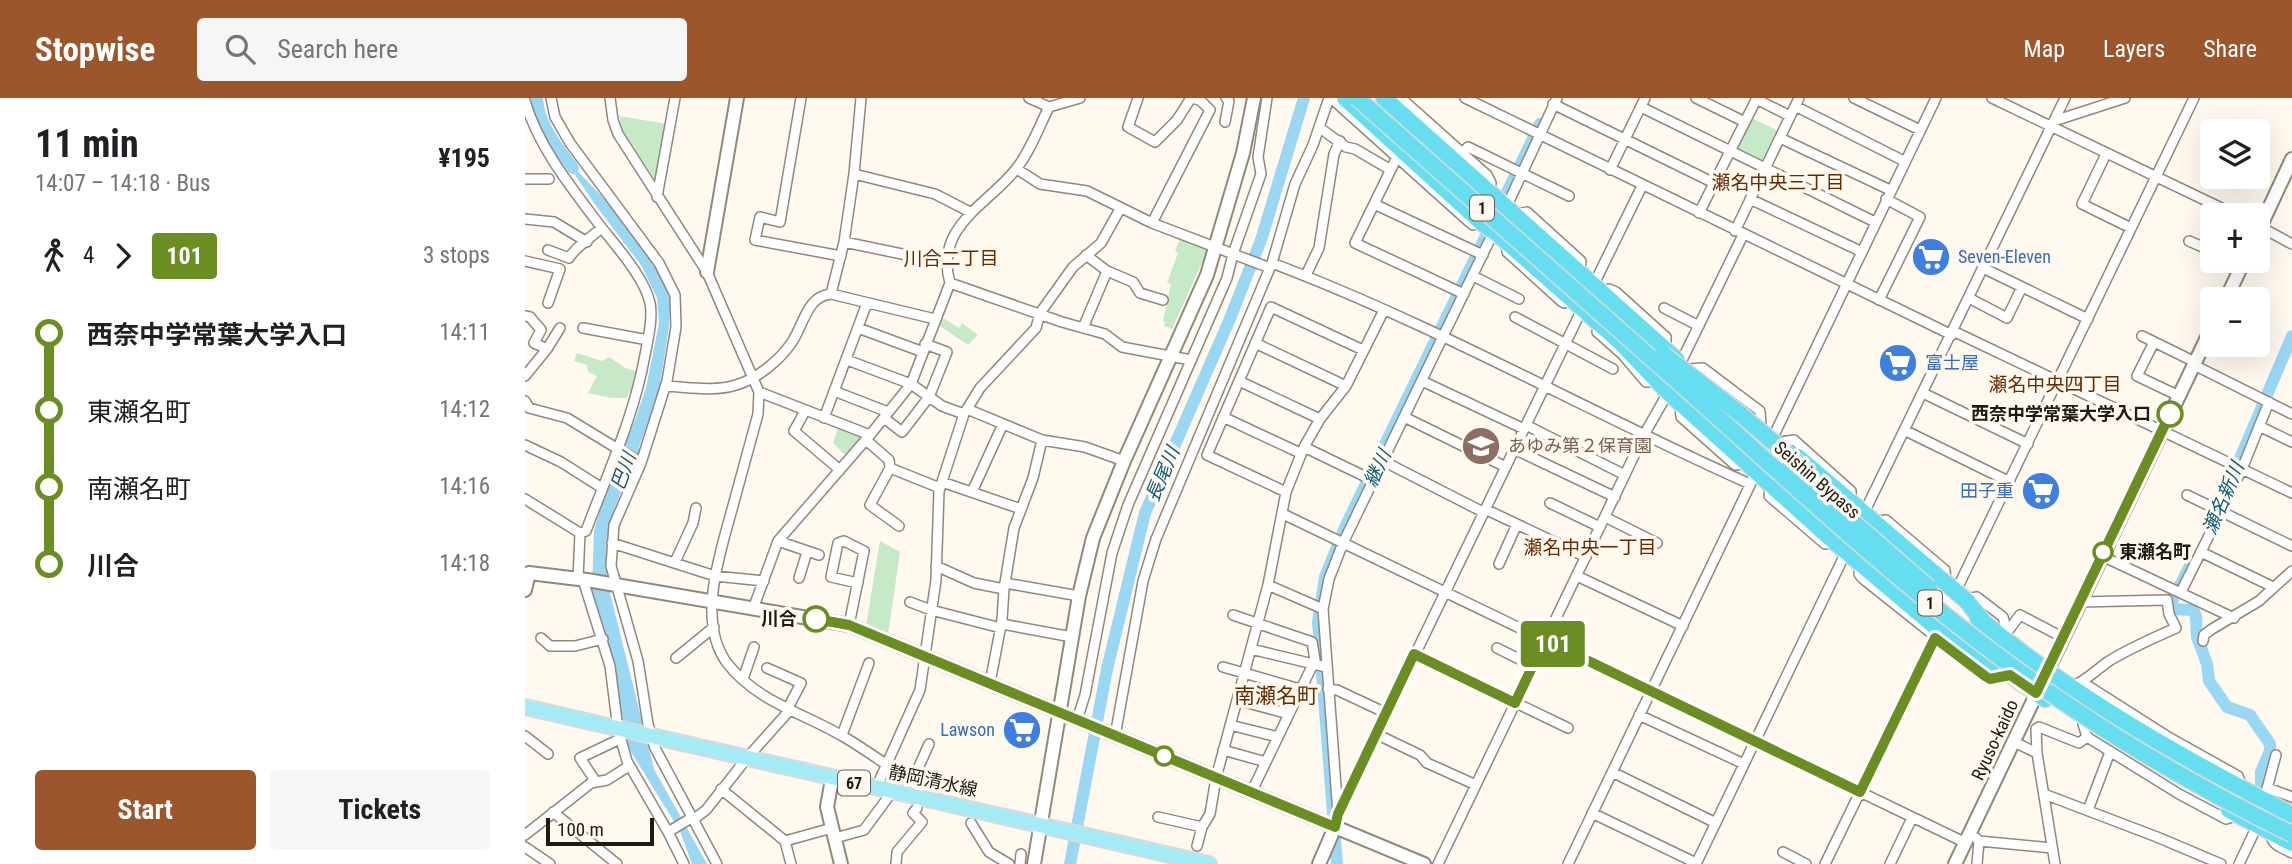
<!DOCTYPE html>
<meta charset="utf-8">
<style>
:root{--surface:#fff;--page:#f6f6f6;--text:#202124;--muted:#757577;--accent:#9c562b}
body{margin:0;font-family:"Roboto Condensed","Noto Sans JP",sans-serif;background:var(--page);color:var(--text);height:100vh;display:flex;flex-direction:column;font-size:26px;white-space:nowrap}
*{box-sizing:border-box;margin:0}
p{font-size:23px;color:var(--muted)}
.icon{flex:none;width:38px;height:38px;fill:none;stroke:currentColor;stroke-width:2;stroke-linecap:round;stroke-linejoin:round}
.map{position:relative;flex:1;overflow:hidden}
.drawer{display:flex;flex-direction:column;background:var(--surface);width:525px}
.drawer>*{flex:none}
.badge{padding:0 14px;border-radius:5px;font-size:24px;line-height:46px}
.tools{position:absolute;left:1675px;top:21px;display:grid;gap:14px}
.tools a{display:grid;place-items:center;width:70px;height:70px;border-radius:7px;background:var(--surface);box-shadow:0 7px 28px #0002;font-size:35px}
.scale{position:absolute;left:21px;bottom:18px;width:108px;box-sizing:border-box;padding-left:7px;border:4px solid #1e1a15;border-top:0;font-size:19px;line-height:24px;white-space:nowrap;color:#1e1a15;-webkit-text-stroke:5px #fff9f0;paint-order:stroke}
.map>.badge{position:absolute;translate:-50% -50%;box-shadow:0 0 0 4px #fff}
.legs{display:flex;align-items:center;gap:10px;height:77px;padding:0 35px;font-size:23px}
.legs p{margin-inline-start:auto}
.headline{display:flex;align-items:center;justify-content:space-between;height:119px;padding:0 35px}
h1{font-size:38px;font-weight:700;line-height:52px}
.primary-button{display:flex;gap:14px;margin-top:auto;padding:14px 35px}
.primary-button a{flex:1;height:80px;border-radius:7px;background:var(--accent);color:#fff;font-size:28px;font-weight:700;line-height:80px;text-align:center}
.primary-button a+a{background:var(--page);color:var(--text)}
ul{padding:0 35px;list-style:none}
li{display:flex;align-items:center;gap:24px;height:77px;font-size:26px}
li i{display:grid;place-items:center;width:10px;height:100%;margin:0 9px;background:currentColor}
li i::after{content:'';width:18px;height:18px;margin:-9px;border:5px solid;border-radius:50%;background:var(--surface)}
li p{margin-inline-start:auto}
li:first-child i{background:linear-gradient(#0000 50%,currentColor 0)}
li:last-child i{background:linear-gradient(currentColor 50%,#0000 0)}
header{display:flex;align-items:center;gap:42px;box-sizing:border-box;height:98px;padding:0 35px;background:var(--accent);color:#fff}
header strong{font-size:33px}
nav{display:flex;gap:38px;margin-inline-start:auto;font-size:24px}
.search{width:490px;height:63px;background:var(--page);display:flex;align-items:center;gap:18px;box-sizing:border-box;padding:0 24px;border-radius:7px;color:var(--muted);font-size:26px}
main{display:flex;flex:1;min-height:0}
.map>svg:first-child{display:block}
.green{fill:#c6e9c7}
.water{fill:#9ad7f2}
.lines{fill:none;stroke-linecap:round;stroke-linejoin:round}
.river{stroke:#9ad7f2;stroke-width:12}
.street-casing{stroke:#91887c;stroke-width:12}
.secondary-casing{stroke:#91887c;stroke-width:16}
.primary-casing{stroke:#dbdada;stroke-width:18}
.highway-casing{stroke:#dbdada;stroke-width:19}
.street{stroke:#fff;stroke-width:9}
.secondary{stroke:#fff;stroke-width:12}
.primary{stroke:#a4ebf6;stroke-width:14}
.highway{stroke:#67ddf0;stroke-width:16}
.highway-bridge-casing{stroke:#dbdada;stroke-width:19;stroke-linecap:butt}
.highway-bridge{stroke:#67ddf0;stroke-width:16}
.line-1-casing{stroke:#fff;stroke-width:16}
.line-1{stroke:#6b8e23;stroke-width:10}
.stop-1-dot{fill:#fff;stroke:#6b8e23;stroke-width:3.5}
.labels{text-anchor:middle;stroke-width:7;stroke-linejoin:round;paint-order:stroke}
.shield{fill:#fff9f0;stroke:#625d57;stroke-width:2}
.shield-label{font-size:16px;font-weight:bold;fill:#1e1a15}
.shop-label{font-size:18px;fill:#366cbe;stroke:#fff9f0;text-anchor:start}
.stop-label{font-size:18px;font-weight:bold;fill:#1e1a15;stroke:#fff9f0;text-anchor:end}
.education-label{font-size:18px;fill:#785e54;stroke:#fff9f0;text-anchor:start}
.street-label{font-size:18px;fill:#1e1a15;stroke:#fff9f0}
.neighbourhood-label{font-size:19px;fill:#672b00;stroke:#fff9f0}
.water-label{font-size:19px;font-style:italic;fill:#0a5b76;stroke:#fff9f0}
.quarter-label{font-size:21px;fill:#672b00;stroke:#fff9f0}
</style>
<header>
<strong>Stopwise</strong>
<div class="search"><svg class="icon" aria-label="search" viewBox="0 0 24 24"><circle cx="10" cy="10" r="6"/><path d="M15 15l6 6"/></svg>Search here</div>
<nav><a>Map</a><a>Layers</a><a>Share</a></nav>
</header>
<main>
<section class="drawer">
<div class="headline"><div><h1>11 min</h1><p>14:07 – 14:18 · Bus</p></div><b>¥195</b></div>
<div class="legs"><svg class="icon" aria-label="walk" viewBox="0 0 24 24"><circle cx="13" cy="4" r="2"/><path d="M13 8l-2 6 4 7M11 14l-3 7M7 12l3-4h3l4 4"/></svg>4<svg class="icon" aria-label="forward" viewBox="0 0 24 24"><path d="M9 5l7 7-7 7"/></svg><b class="badge" style="background:#6b8e23;color:#fff">101</b><p>3 stops</p></div>
<ul>
<li><i style="color:#6b8e23"></i><b>西奈中学常葉大学入口</b><p>14:11</p></li>
<li><i style="color:#6b8e23"></i><span>東瀬名町</span><p>14:12</p></li>
<li><i style="color:#6b8e23"></i><span>南瀬名町</span><p>14:16</p></li>
<li><i style="color:#6b8e23"></i><b>川合</b><p>14:18</p></li>
</ul>
<div class="primary-button"><a>Start</a><a>Tickets</a></div>
</section>
<div class="map">
<svg width="1767" height="766" viewBox="0 0 1767 766">
<rect width="100%" height="100%" fill="#fff9f0"/>
<path class="green" d="M94,18L142,26L132,84L98,33Z
M1226,20L1254,33L1240,64L1237,65L1212,53L1210,49Z
M656,138L684,149L647,231L639,228L640,224L638,223L646,186L642,185L653,155L650,153Z
M415,221H420L434,230L437,225L453,237L443,247L412,226Z
M52,255L77,263L84,259L102,271L113,273L110,297L104,294L102,300H86L63,295L72,278L63,274L62,267L49,263Z
M313,330L335,337L336,342L322,359L308,345Z
M355,443L375,454L363,537L341,528Z"/>
<path class="water" d="M36,56L89,111L123,158L138,182L145,202L144,229L134,293L114,349L116,353C98,387 80,423 81,463C81,474 85,484 85,495L129,671L182,766H167L155,733L103,649L86,556L67,494L69,433L78,402L110,322L121,290L134,225L132,200L116,167L71,108Z"/>
<g class="lines">
<path class="river" d="M12,0C13,26 33,50 48,70
M1696,405L1767,238
M1665,468L1647,503L1648,511L1668,512L1671,518L1672,539L1682,566L1684,583L1702,609L1725,617L1745,646V653L1736,674V688L1741,694L1767,705
M545,766L582,571L620,415L704,223L736,142L779,0
M812,766L793,524L800,479L821,427L1015,26"/>
<g class="street-casing">
<path id="street" d="M26,0L30,19L45,45L134,165L150,197L151,229L142,283L116,365L89,427L86,468L113,563L123,626L130,650L192,766
M85,0L88,22L93,36L182,174L234,294L233,316C225,345 217,375 209,404C197,450 170,522 202,565C232,604 279,615 319,639C345,654 369,673 395,689
M276,0L255,124L235,119L230,142L316,158
M504,0L524,9
M613,0L603,29L630,44L652,22L666,0
M806,0L943,123L948,127L954,125
M876,0L962,77L966,85L963,94
M940,0L1427,237
M1171,0L1220,24
M1329,0L1395,32
M1467,0L1711,117
M1231,1L1265,18
M0,3C13,47 42,84 70,121C86,143 119,177 125,205C128,221 123,241 120,257C109,319 83,374 61,433L55,435L0,401
M1028,6L1189,85
M1270,8L1379,63
M1116,9L1350,124
M1529,23L1600,0
M700,24L704,3L701,0
M795,30L821,49L830,51L866,72
M1255,40L1365,92
M937,55L943,49L1044,98
M1581,56L1557,106L1606,130
M872,59L830,145L939,196
M492,71L515,86L562,93L627,125L745,170
M1085,72L1120,0
M329,76L410,96L445,114
M0,81H24
M132,99L150,0
M1225,101L1335,153
M849,106L958,157
M980,112L1032,0
M1174,115L1232,0
M988,117L1002,114L1056,163L1054,175
M0,121L29,124L62,144
M627,125L685,12L675,2L666,0
M1732,127L1767,146
M1210,133L1274,0
M1664,143L1687,153
M319,144L401,161
M982,144V154L1036,203L1039,205L1048,201
M23,152L44,160C52,147 65,141 76,130
M561,157L582,173L608,184L615,195L638,202
M0,163L35,171L23,205
M1707,163L1717,168
M747,165C911,227 1065,315 1225,386
M1458,170L1563,221
M781,177L794,150L809,56L815,43
M948,178L994,201
M425,185L537,224L580,236L597,249L666,262
M1068,188L1117,88
M1075,194L1084,191L1091,194L1141,239V253
M306,196L319,144L329,76L336,0
M1444,200L1482,220L1497,189
M1354,202L1395,119L1361,101
M1139,210L1174,228
M0,218L5,219L16,232L9,245L22,251
M990,219L1088,271
M58,230L123,242
M333,230L398,254
M558,230L582,173
M1428,233L1767,395
M1072,234L1098,257L1121,284L1132,283
M1617,238L1670,264
M1629,244L1612,278L1654,298
M730,245L821,288
M1158,260L1218,137
M322,262L386,286L417,308L439,316
M1669,267L1767,316
M1164,271L1178,270L1235,313L1236,327
M0,278L22,251L35,230
M714,283L795,321
M897,283L999,331
M140,288C163,289 189,294 211,287C232,281 255,262 267,244C279,226 282,198 306,196L410,221
M309,293L363,314
M234,294L345,337
M1398,295L1503,346
M0,303L4,310L42,320L116,365
M1155,305L1156,319L1210,367L1222,365
M280,313L269,333L315,372
M698,319L775,355
M879,319L981,369
M299,320L342,205
M359,320L377,334L404,299L422,254L400,246
M1001,327L1100,377
M1734,328L1767,344
M1379,332L1485,384
M341,342L364,362L365,370L345,407L374,428
M517,342L560,349L599,363
M1256,344L1269,342L1326,393V403
M0,347L36,364L77,390
M779,349L839,378
M989,351L1090,399
M858,363L958,414
M365,370L415,390
M417,384L496,411
M1245,386L1244,398L1300,446L1310,444
M447,394L478,326
M761,394L682,357L746,209L838,252
M1662,397L1767,448
M1025,405L1075,429
M960,411L1061,459
M758,416L1441,745
M1338,417L1540,0
M1080,419L1132,445
M1349,424L1361,422L1420,472L1421,485
M253,443L294,457
M87,445L190,478L239,483
M1676,454L1748,489
M1577,458L1709,520
M150,464L168,425L171,410
M974,466L992,426
M1335,466L1334,476L1337,480L1460,578L1465,581L1483,577
M411,468L449,485L479,491L489,430L508,380L517,342L442,311
M1052,478L1158,528
M274,480L282,454
M53,481L55,435
M58,482L85,568L93,631L102,663L143,734L159,766
M480,485L554,498
M743,487L798,511
M1431,493L1669,0
M1656,494L1717,371L1744,304
M1440,501L1452,499L1478,519L1482,534
M385,504L406,512L476,530
M228,511L253,443L345,337L386,286L425,185C409,128 463,107 491,71C505,54 514,29 524,9L555,0
M708,517L787,544L790,562L726,695
M477,526L547,539
M324,527L339,453L319,443L313,445L306,479L333,485
M1483,533L1495,517L1539,540
M16,540L25,548H50L78,541
M1678,543L1679,537L1687,531L1734,503L1767,473
M972,550L1008,568
M726,551L801,569
M889,556L1043,630
M151,560L189,529
M698,569L775,591
M242,570L276,585L262,612
M218,581L229,549
M1557,584L1645,640L1713,678L1718,692
M465,585L477,522L479,491
M1546,589C1561,583 1571,572 1584,563C1605,550 1628,540 1651,530L1644,516L1642,502L1554,504
M803,591L812,592L861,615
M712,602L764,616
M1114,617L1219,666
M552,622L560,597L587,455L603,407L702,180L708,156L736,76L733,59L742,0
M1558,626L1562,639L1654,696L1701,721L1713,717
M705,627L753,639
M851,636L895,657L902,665L951,687
M317,637L344,565
M0,638L23,656
M590,638L618,483L631,441L747,165L770,86L788,47L804,0
M1489,644L1512,655L1530,766
M698,652L741,664
M1512,655L1511,631L1514,629L1554,645L1562,639
M1087,674L1191,725
M71,684L55,660L95,641
M387,684L404,646
M351,690L395,592L411,482L414,393L439,316L455,290L511,230L515,215L548,169L576,145L595,111
M1743,690L1767,699
M196,691L260,743L266,766
M1519,696L1632,739L1696,766
M1563,712L1585,654
M28,714L92,766
M1067,715L1171,765
M813,716L798,511L804,481L818,445L970,131
M633,719L677,729
M169,721L181,712L222,660L264,613
M446,725L464,754L484,766
M810,729L813,716L1059,207
M143,734L168,719
M1746,735C1745,747 1758,750 1767,755
M0,737L66,685L82,682L104,668
M310,740L339,732L367,694
M1451,740L1454,743L1452,766
M260,743L307,730
M1454,743L1527,750
M672,748L677,729L685,716L691,680L743,487L761,394L779,349L795,321L821,288L859,212
M0,749L25,766
M1258,754L1281,766
M371,766L372,754L397,724L388,715L392,710
M495,766L496,756
M913,766L1119,337L1145,291
M1043,766L1411,0
M1171,766L1322,452
M1300,766L1410,540
M1365,766L1387,720
M1714,766L1732,728L1751,657"/>
</g>
<g class="secondary-casing">
<path id="secondary" d="M1732,136L1767,61
M182,174L212,0
M1701,201L1719,163
M0,492L4,475L62,482L324,527L899,766
M307,681L302,709L316,766
M509,766L554,498L568,440L599,363L682,177L718,55L729,0
M794,766L810,729
M1430,766L1687,229"/>
</g>
<g class="primary-casing">
<path id="primary" d="M0,609C228,662 456,712 684,766"/>
</g>
<g class="highway-casing">
<path id="highway" d="M820,0L956,124L975,138L1093,242L1143,294L1305,440L1408,527L1437,547L1462,561
M859,0L1152,262
M1273,359L1442,503L1459,525
M1453,520C1548,599 1658,660 1767,717
M1455,556L1520,601
M1704,712L1767,745"/>
</g>
<use href="#street" class="street"/>
<use href="#secondary" class="secondary"/>
<use href="#primary" class="primary"/>
<use href="#highway" class="highway"/>
<g class="highway-bridge-casing">
<path id="highway-bridge" d="M832,0C945,100 1057,199 1169,298C1272,390 1373,485 1484,566C1573,631 1668,688 1767,736
M1138,256L1214,315L1280,371
M1265,369L1404,490"/>
</g>
<use href="#highway-bridge" class="highway-bridge"/>
</g>
<g class="lines">
<g class="line-1-casing">
<path id="line-1" d="M291,521L324,527L810,729L813,716L889,556L990,605L1020,542L1335,694L1410,540L1460,578L1465,581L1485,577L1511,595L1645,316"/>
</g>
<use href="#line-1" class="line-1"/>
</g>
<defs>
<g id="supermarket-disc" transform="scale(2.0125)"><circle r="9.5" fill="#3f7fe0" stroke="#fff9f0"/><path d="M-6-5.5h2.5l.6 2H6L4.5 2H-2.5L-4.4-4H-6ZM-1.5 3.2a1.3 1.3 0 1 0 .1 0ZM3 3.2a1.3 1.3 0 1 0 .1 0Z" fill="#fff"/></g>
<g id="school-disc" transform="scale(2.0125)"><circle r="9.5" fill="#8d6e63" stroke="#fff9f0"/><path d="M0-5L7-2L0 1L-7-2ZM-4 1L0 2.5L4 1V4Q0 6-4 4Z" fill="#fff"/></g>
</defs>
<g fill-rule="evenodd">
<use href="#supermarket-disc" x="1406" y="159"/>
<use href="#supermarket-disc" x="1373" y="265"/>
<use href="#school-disc" x="956" y="348"/>
<use href="#supermarket-disc" x="1516" y="393"/>
<use href="#supermarket-disc" x="497" y="632"/>
</g>
<g class="stop-1-dot">
<circle cx="1645" cy="316" r="12"/>
<circle cx="1578" cy="454" r="9"/>
<circle cx="291" cy="521" r="12"/>
<circle cx="639" cy="658" r="9"/>
</g>
<g class="labels">
<g class="shield">
<rect x="945" y="97.5" width="24" height="25" rx="5"/>
<rect x="1393" y="492.5" width="24" height="25" rx="5"/>
<rect x="313" y="672.5" width="32" height="25" rx="5"/>
</g>
<g class="shield-label">
<text x="957" y="116">1</text>
<text x="1405" y="511">1</text>
<text x="329" y="691">67</text>
</g>
<g class="shop-label">
<text x="1433" y="165">Seven-Eleven</text>
<text x="1400" y="271">富士屋</text>
<text x="1489" y="399" text-anchor="end">田子重</text>
<text x="470" y="638" text-anchor="end">Lawson</text>
</g>
<g class="stop-label">
<text x="1626" y="322">西奈中学常葉大学入口</text>
<text x="1594" y="460" text-anchor="start">東瀬名町</text>
<text x="272" y="527">川合</text>
</g>
<g class="education-label">
<text x="983" y="354">あゆみ第２保育園</text>
</g>
<g class="street-label">
<text transform="translate(1292 382) rotate(41)" y="6">Seishin Bypass</text>
<text transform="translate(1470 642) rotate(-65)" y="6">Ryuso-kaido</text>
<text transform="translate(408 683) rotate(12)" y="6">静岡清水線</text>
</g>
<g class="neighbourhood-label">
<text x="1253" y="91">瀬名中央三丁目</text>
<text x="426" y="167">川合二丁目</text>
<text x="1530" y="293">瀬名中央四丁目</text>
<text x="1065" y="456">瀬名中央一丁目</text>
</g>
<g class="water-label">
<text transform="translate(852 370) rotate(-65)" y="7">継川</text>
<text transform="translate(98 373) rotate(-70)" y="7">巴川</text>
<text transform="translate(637 376) rotate(-67)" y="7">長尾川</text>
<text transform="translate(1698 400) rotate(-67)" y="7">瀬名新川</text>
</g>
<g class="quarter-label">
<text x="751" y="605">南瀬名町</text>
</g>
</g>
</svg>
<div class="tools">
<a><svg class="icon" aria-label="layers" viewBox="0 0 24 24"><path d="M12 4l9 5-9 5-9-5zM3 14l9 5 9-5"/></svg></a>
<a>+</a>
<a>−</a>
</div>
<div class="scale">100 m</div>
<b class="badge" style="left:1028px;top:546px;background:#6b8e23;color:#fff">101</b>
</div>
</main>
